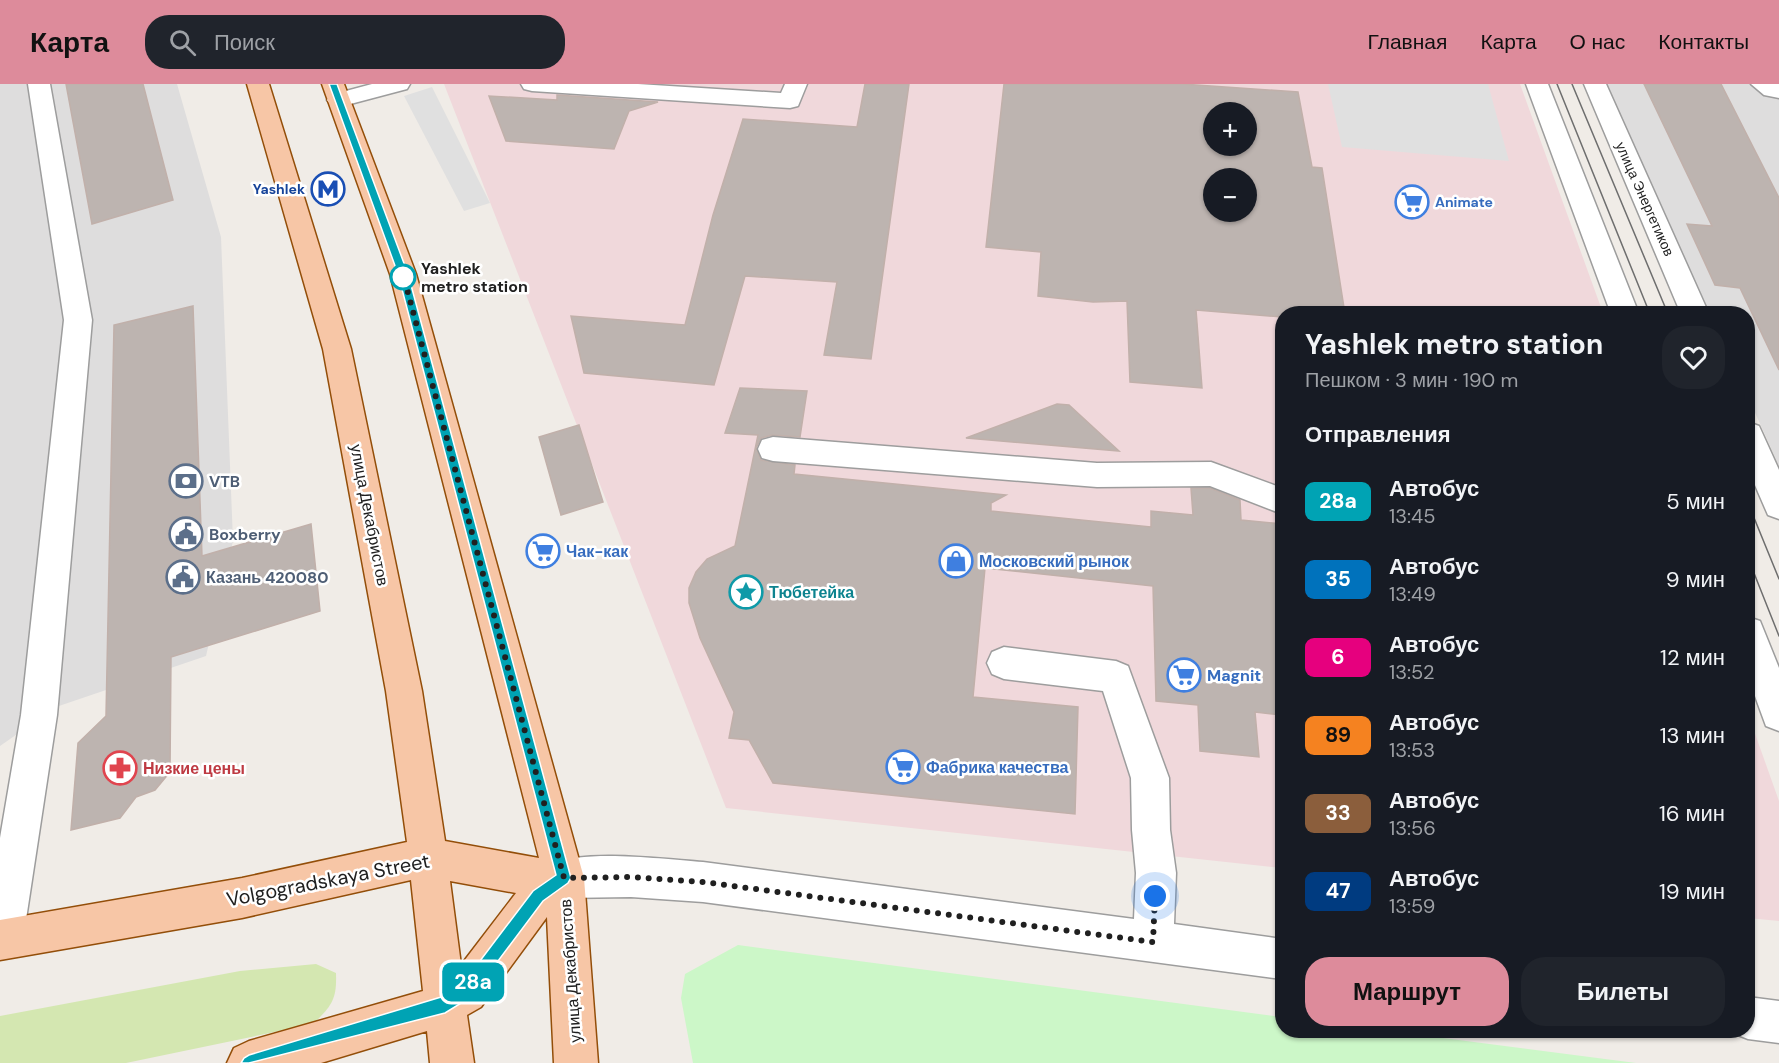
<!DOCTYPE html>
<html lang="ru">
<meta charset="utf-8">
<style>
:root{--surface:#171b24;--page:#20242c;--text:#f1f3f6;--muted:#9ea1a6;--accent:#dd8b9b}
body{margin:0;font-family:"DM Sans",sans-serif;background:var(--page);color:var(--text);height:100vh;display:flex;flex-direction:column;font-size:22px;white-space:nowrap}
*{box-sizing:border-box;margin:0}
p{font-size:20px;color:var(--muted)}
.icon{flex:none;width:33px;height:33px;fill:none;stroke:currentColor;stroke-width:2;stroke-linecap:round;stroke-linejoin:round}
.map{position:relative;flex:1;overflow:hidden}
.drawer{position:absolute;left:1275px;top:222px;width:480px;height:732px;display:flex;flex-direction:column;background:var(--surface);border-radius:24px;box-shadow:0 2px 4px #0004}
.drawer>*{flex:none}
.badge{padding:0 12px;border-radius:9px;font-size:21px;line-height:39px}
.fabs{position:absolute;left:1203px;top:18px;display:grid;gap:12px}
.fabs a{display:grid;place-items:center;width:54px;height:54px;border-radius:50%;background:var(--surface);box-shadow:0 2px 4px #0004;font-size:30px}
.you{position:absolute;width:30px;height:30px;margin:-15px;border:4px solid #fff;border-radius:50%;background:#1a73e8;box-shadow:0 0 0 9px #1a73e833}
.map>.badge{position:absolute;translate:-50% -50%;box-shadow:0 0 0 3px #fff}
h2{padding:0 30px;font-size:22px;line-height:54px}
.round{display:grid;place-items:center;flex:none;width:63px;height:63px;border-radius:24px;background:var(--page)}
.overview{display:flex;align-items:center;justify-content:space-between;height:102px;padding:0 30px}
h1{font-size:28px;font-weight:700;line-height:45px}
.primary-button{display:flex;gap:12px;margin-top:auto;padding:12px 30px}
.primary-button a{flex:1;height:69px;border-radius:24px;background:var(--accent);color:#111;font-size:24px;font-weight:700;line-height:69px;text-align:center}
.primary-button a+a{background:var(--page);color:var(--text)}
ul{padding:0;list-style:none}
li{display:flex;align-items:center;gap:18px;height:78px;padding:0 30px}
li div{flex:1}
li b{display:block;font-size:22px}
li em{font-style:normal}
li .badge{min-width:66px;font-weight:700;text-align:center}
header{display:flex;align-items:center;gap:36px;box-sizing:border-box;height:84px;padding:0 30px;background:var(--accent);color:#111}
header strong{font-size:28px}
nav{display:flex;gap:33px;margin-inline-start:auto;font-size:21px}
.search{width:420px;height:54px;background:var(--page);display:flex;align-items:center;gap:15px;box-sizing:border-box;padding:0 21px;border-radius:24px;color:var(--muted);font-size:22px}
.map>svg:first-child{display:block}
.residential{fill:#dedddd}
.commercial{fill:#f0d8db;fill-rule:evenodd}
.grass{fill:#d4e7b1}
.park{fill:#ccf7c8}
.parking{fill:#e0e0e0}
.building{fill:#bdb4b0;stroke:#c1b0aa;stroke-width:1.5;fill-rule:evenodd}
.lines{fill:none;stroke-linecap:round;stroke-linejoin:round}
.minor-casing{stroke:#9d9d9d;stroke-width:3}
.major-casing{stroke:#934e09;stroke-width:3}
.minor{fill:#fff;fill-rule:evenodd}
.major{fill:#f7c6a6;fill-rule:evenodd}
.tram{stroke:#6e6e6e;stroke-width:1.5}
.line{fill:#00a3b4;stroke:#fff;stroke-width:1.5}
.walk{stroke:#202020;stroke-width:6;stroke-dasharray:0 10.8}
.stop-dot{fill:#fff;stroke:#00a3b4;stroke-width:3}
.labels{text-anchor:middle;stroke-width:5;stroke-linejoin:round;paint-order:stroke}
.far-transit-label{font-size:14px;font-weight:bold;fill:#164399;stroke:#fff;text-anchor:end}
.far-street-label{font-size:14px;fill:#202020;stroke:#fff}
.far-shop-label{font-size:14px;font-weight:bold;fill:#366cbe;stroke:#fff;text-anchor:start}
.stop-label{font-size:16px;font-weight:bold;fill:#202020;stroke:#fff;text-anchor:start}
.service-label{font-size:16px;font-weight:bold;fill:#4e5e75;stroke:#fff;text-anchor:start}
.street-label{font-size:16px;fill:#202020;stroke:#fff}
.shop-label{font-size:16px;font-weight:bold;fill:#366cbe;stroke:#fff;text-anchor:start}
.culture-label{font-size:16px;font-weight:bold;fill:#0d838f;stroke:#fff;text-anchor:start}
.health-label{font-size:16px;font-weight:bold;fill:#be3a42;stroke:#fff;text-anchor:start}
.near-street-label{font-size:20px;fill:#202020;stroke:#fff}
</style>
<header>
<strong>Карта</strong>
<div class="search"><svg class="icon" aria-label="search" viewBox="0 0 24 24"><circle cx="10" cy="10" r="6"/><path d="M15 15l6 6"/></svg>Поиск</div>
<nav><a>Главная</a><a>Карта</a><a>О нас</a><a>Контакты</a></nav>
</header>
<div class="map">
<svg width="1779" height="979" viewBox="0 0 1779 979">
<rect width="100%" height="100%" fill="#f0ece7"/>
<path class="residential" d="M0,0H177L221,153L233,457L206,572L56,623L0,662Z
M1604,0H1779V382L1748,313V230L1709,229Z"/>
<path class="commercial" d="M444,0H1520L1603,229L1282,230V784L726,724ZM1214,28H1246V62H1214ZM1214,94H1246V128H1214Z
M1748,630L1779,717V837L1748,834Z"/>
<path class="grass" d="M316,880L336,889C337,915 332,922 313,940L126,979H0V932L240,887Z"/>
<path class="park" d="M738,861L1282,933V946L1389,947L1636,979H693L681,914L685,890Z"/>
<path class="parking" d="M1328,0H1488L1509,77L1342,63Z
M432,3L490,119L464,127L404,12Z"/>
<path class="building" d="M66,0H143L173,116L92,140Z
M865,0H909L871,275L824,271L837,198L745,192L714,301L584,289L571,232L685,241L713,131L743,35L857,43Z
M1004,0H1182L1298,8L1312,83L1322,84L1345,230H1282V233L1196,226L1202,304L1130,298L1127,217L1093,218L1038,212L1041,168L986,163ZM1214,28H1246V62H1214ZM1214,94H1246V128H1214Z
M1644,0H1721L1779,114V286L1740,204L1715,201L1687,140L1712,142Z
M557,11L658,18L629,27L614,65L506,57L489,12L557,16Z
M193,222L202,472L311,440L320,527L171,573L170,688L155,706L136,713L120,734L71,746L78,659L106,632L114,241Z
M740,304L807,307L800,353L772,351L761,354L756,364L761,376L795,381L794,390L1006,411L991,419V427L1151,443V427L1193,431L1191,404H1210L1240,416L1241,436L1282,440V631L1255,628L1259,673L1200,667L1198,621L1156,617L1153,502L985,484L973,613L1078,623L1075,730L773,699L749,656L729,654L734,628L700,554L689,519V504L696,488L707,475L735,462L758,351L725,349Z
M1057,320L1069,321L1119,367L966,354Z
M579,341L603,418L561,431L539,353Z"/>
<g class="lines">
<g class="minor-casing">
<path id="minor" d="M28,0H50L92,236L57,631L23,855L17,869L3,875L0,874V754L21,631L64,236Z
M372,0H410L407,5L339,23L331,21L327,16L331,11Z
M521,0H638L781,9L785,0H807L798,22L790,24L532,7L524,5Z
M1526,0H1548L1639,230H1611Z
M1584,0H1606L1709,230H1681Z
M1751,0H1779V14L1764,11Z
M1748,338L1759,342L1779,386V435L1768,431L1748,385Z
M773,353L1097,379L1211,378L1282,404V430L1210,402L1097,403L773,377L762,374L758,365L762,356Z
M1748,533L1760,537L1779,584V647L1766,642L1748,593Z
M1004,563L1116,577L1128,582L1169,694L1170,746L1176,789L1174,840L1282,855V895L703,818L631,813L564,814L550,808L544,794L550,780C587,765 662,775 703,778L1134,835L1136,789L1132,746L1131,694L1103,607L1004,595L992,590L987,579L992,568Z
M1748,913L1779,917V959L1748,955L1733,949L1732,946H1748Z"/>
</g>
<g class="major-casing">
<path id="major" d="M247,0H269L351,265L422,607L445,757L539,774L390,190L322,0H344L416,190L584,794L598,979H554L547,833L481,923L467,931L474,979H430L427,947L321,979H227L234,964L249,957L423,907L411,796L242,834L0,876V836L242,794L407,758L386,607L323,265ZM450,797L516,809L461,881Z"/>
</g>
<use href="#minor" class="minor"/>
<use href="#major" class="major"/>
<path class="tram" d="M1557,0L1650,230
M1572,0L1668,230
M1748,419L1779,495
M1748,474L1779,552"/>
</g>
<path class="line" d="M329,0H337L408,190L571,794L568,799L543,817L471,913L445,929L249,979H241L244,974L249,971L451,910L461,902L533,807L556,791L398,190Z"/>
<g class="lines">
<path class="walk" d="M403,193V190L564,794L631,793L703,798L1153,858L1155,812"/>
</g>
<defs>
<g id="metro-ring" transform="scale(1.725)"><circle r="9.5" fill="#fff" stroke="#1a4fb4" stroke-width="1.5"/><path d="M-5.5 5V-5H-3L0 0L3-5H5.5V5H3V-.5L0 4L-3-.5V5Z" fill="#1a4fb4"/></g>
<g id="supermarket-ring" transform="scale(1.725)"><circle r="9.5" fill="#fff" stroke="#3f7fe0" stroke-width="1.5"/><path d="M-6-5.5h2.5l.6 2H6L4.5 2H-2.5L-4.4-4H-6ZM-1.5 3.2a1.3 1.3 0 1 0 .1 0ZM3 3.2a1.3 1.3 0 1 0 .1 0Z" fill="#3f7fe0"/></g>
<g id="bank-ring" transform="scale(1.725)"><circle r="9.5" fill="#fff" stroke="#5c6f8a" stroke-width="1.5"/><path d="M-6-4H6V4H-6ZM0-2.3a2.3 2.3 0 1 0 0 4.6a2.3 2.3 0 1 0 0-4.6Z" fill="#5c6f8a"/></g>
<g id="civic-ring" transform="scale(1.725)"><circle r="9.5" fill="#fff" stroke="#5c6f8a" stroke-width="1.5"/><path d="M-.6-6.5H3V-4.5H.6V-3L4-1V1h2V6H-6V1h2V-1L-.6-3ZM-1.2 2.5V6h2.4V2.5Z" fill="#5c6f8a"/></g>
<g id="shop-ring" transform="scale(1.725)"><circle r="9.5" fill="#fff" stroke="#3f7fe0" stroke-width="1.5"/><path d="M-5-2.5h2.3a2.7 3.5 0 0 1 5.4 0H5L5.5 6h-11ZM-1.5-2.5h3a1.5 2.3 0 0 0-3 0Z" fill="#3f7fe0"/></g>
<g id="sight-ring" transform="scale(1.725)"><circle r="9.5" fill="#fff" stroke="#0f9aa8" stroke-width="1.5"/><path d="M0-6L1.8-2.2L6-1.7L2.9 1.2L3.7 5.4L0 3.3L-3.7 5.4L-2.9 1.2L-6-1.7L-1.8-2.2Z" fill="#0f9aa8"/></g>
<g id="pharmacy-ring" transform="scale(1.725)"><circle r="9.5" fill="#fff" stroke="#e0444e" stroke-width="1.5"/><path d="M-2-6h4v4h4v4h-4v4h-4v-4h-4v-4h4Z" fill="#e0444e"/></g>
</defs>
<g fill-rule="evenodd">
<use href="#metro-ring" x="328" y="105"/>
<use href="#supermarket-ring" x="1412" y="118"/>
<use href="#bank-ring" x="186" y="397"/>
<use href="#civic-ring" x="186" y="450"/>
<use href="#supermarket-ring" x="543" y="467"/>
<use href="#shop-ring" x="956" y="477"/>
<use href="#civic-ring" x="183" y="493"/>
<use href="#sight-ring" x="746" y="508"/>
<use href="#supermarket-ring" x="1184" y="591"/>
<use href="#supermarket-ring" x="903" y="683"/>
<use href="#pharmacy-ring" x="120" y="684"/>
</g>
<circle class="stop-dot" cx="403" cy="193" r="12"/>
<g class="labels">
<g class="far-transit-label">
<text x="305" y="110">Yashlek</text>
</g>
<g class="far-street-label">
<text transform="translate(1645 115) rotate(66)" y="5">улица Энергетиков</text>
</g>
<g class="far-shop-label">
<text x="1435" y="123">Animate</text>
</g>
<g class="stop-label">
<text x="421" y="190">Yashlek<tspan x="421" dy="18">metro station</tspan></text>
</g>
<g class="service-label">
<text x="209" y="403">VTB</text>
<text x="209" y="456">Boxberry</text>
<text x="206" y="499">Казань 420080</text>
</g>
<g class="street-label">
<text transform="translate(370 431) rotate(79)" y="6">улица Декабристов</text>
<text transform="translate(570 887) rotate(-94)" y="6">улица Декабристов</text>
</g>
<g class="shop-label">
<text x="566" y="473">Чак-как</text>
<text x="979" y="483">Московский рынок</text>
<text x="1207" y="597">Magnit</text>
<text x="926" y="689">Фабрика качества</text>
</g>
<g class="culture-label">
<text x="769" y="514">Тюбетейка</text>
</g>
<g class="health-label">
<text x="143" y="690">Низкие цены</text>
</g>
<g class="near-street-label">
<text transform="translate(328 796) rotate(-11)" y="7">Volgogradskaya Street</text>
</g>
</g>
</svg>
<div class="fabs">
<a>+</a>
<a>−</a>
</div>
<div class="you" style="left:1155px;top:812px"></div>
<b class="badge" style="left:473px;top:898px;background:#00a3b4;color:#fff">28a</b>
<section class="drawer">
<div class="overview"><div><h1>Yashlek metro station</h1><p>Пешком · 3 мин · 190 m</p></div><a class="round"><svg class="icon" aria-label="heart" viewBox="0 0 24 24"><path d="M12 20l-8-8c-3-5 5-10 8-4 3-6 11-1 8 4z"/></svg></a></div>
<h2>Отправления</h2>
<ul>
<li><span class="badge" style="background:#00a3b4;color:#fff">28a</span><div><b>Автобус</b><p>13:45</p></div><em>5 мин</em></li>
<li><span class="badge" style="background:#0072bc;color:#fff">35</span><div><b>Автобус</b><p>13:49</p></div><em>9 мин</em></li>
<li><span class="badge" style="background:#e6007e;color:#fff">6</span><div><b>Автобус</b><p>13:52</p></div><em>12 мин</em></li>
<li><span class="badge" style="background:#f58220;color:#111">89</span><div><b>Автобус</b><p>13:53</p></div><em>13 мин</em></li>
<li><span class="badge" style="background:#8b5e3c;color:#fff">33</span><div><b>Автобус</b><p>13:56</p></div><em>16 мин</em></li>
<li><span class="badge" style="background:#003b80;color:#fff">47</span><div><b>Автобус</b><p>13:59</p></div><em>19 мин</em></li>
</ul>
<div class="primary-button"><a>Маршрут</a><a>Билеты</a></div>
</section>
</div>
